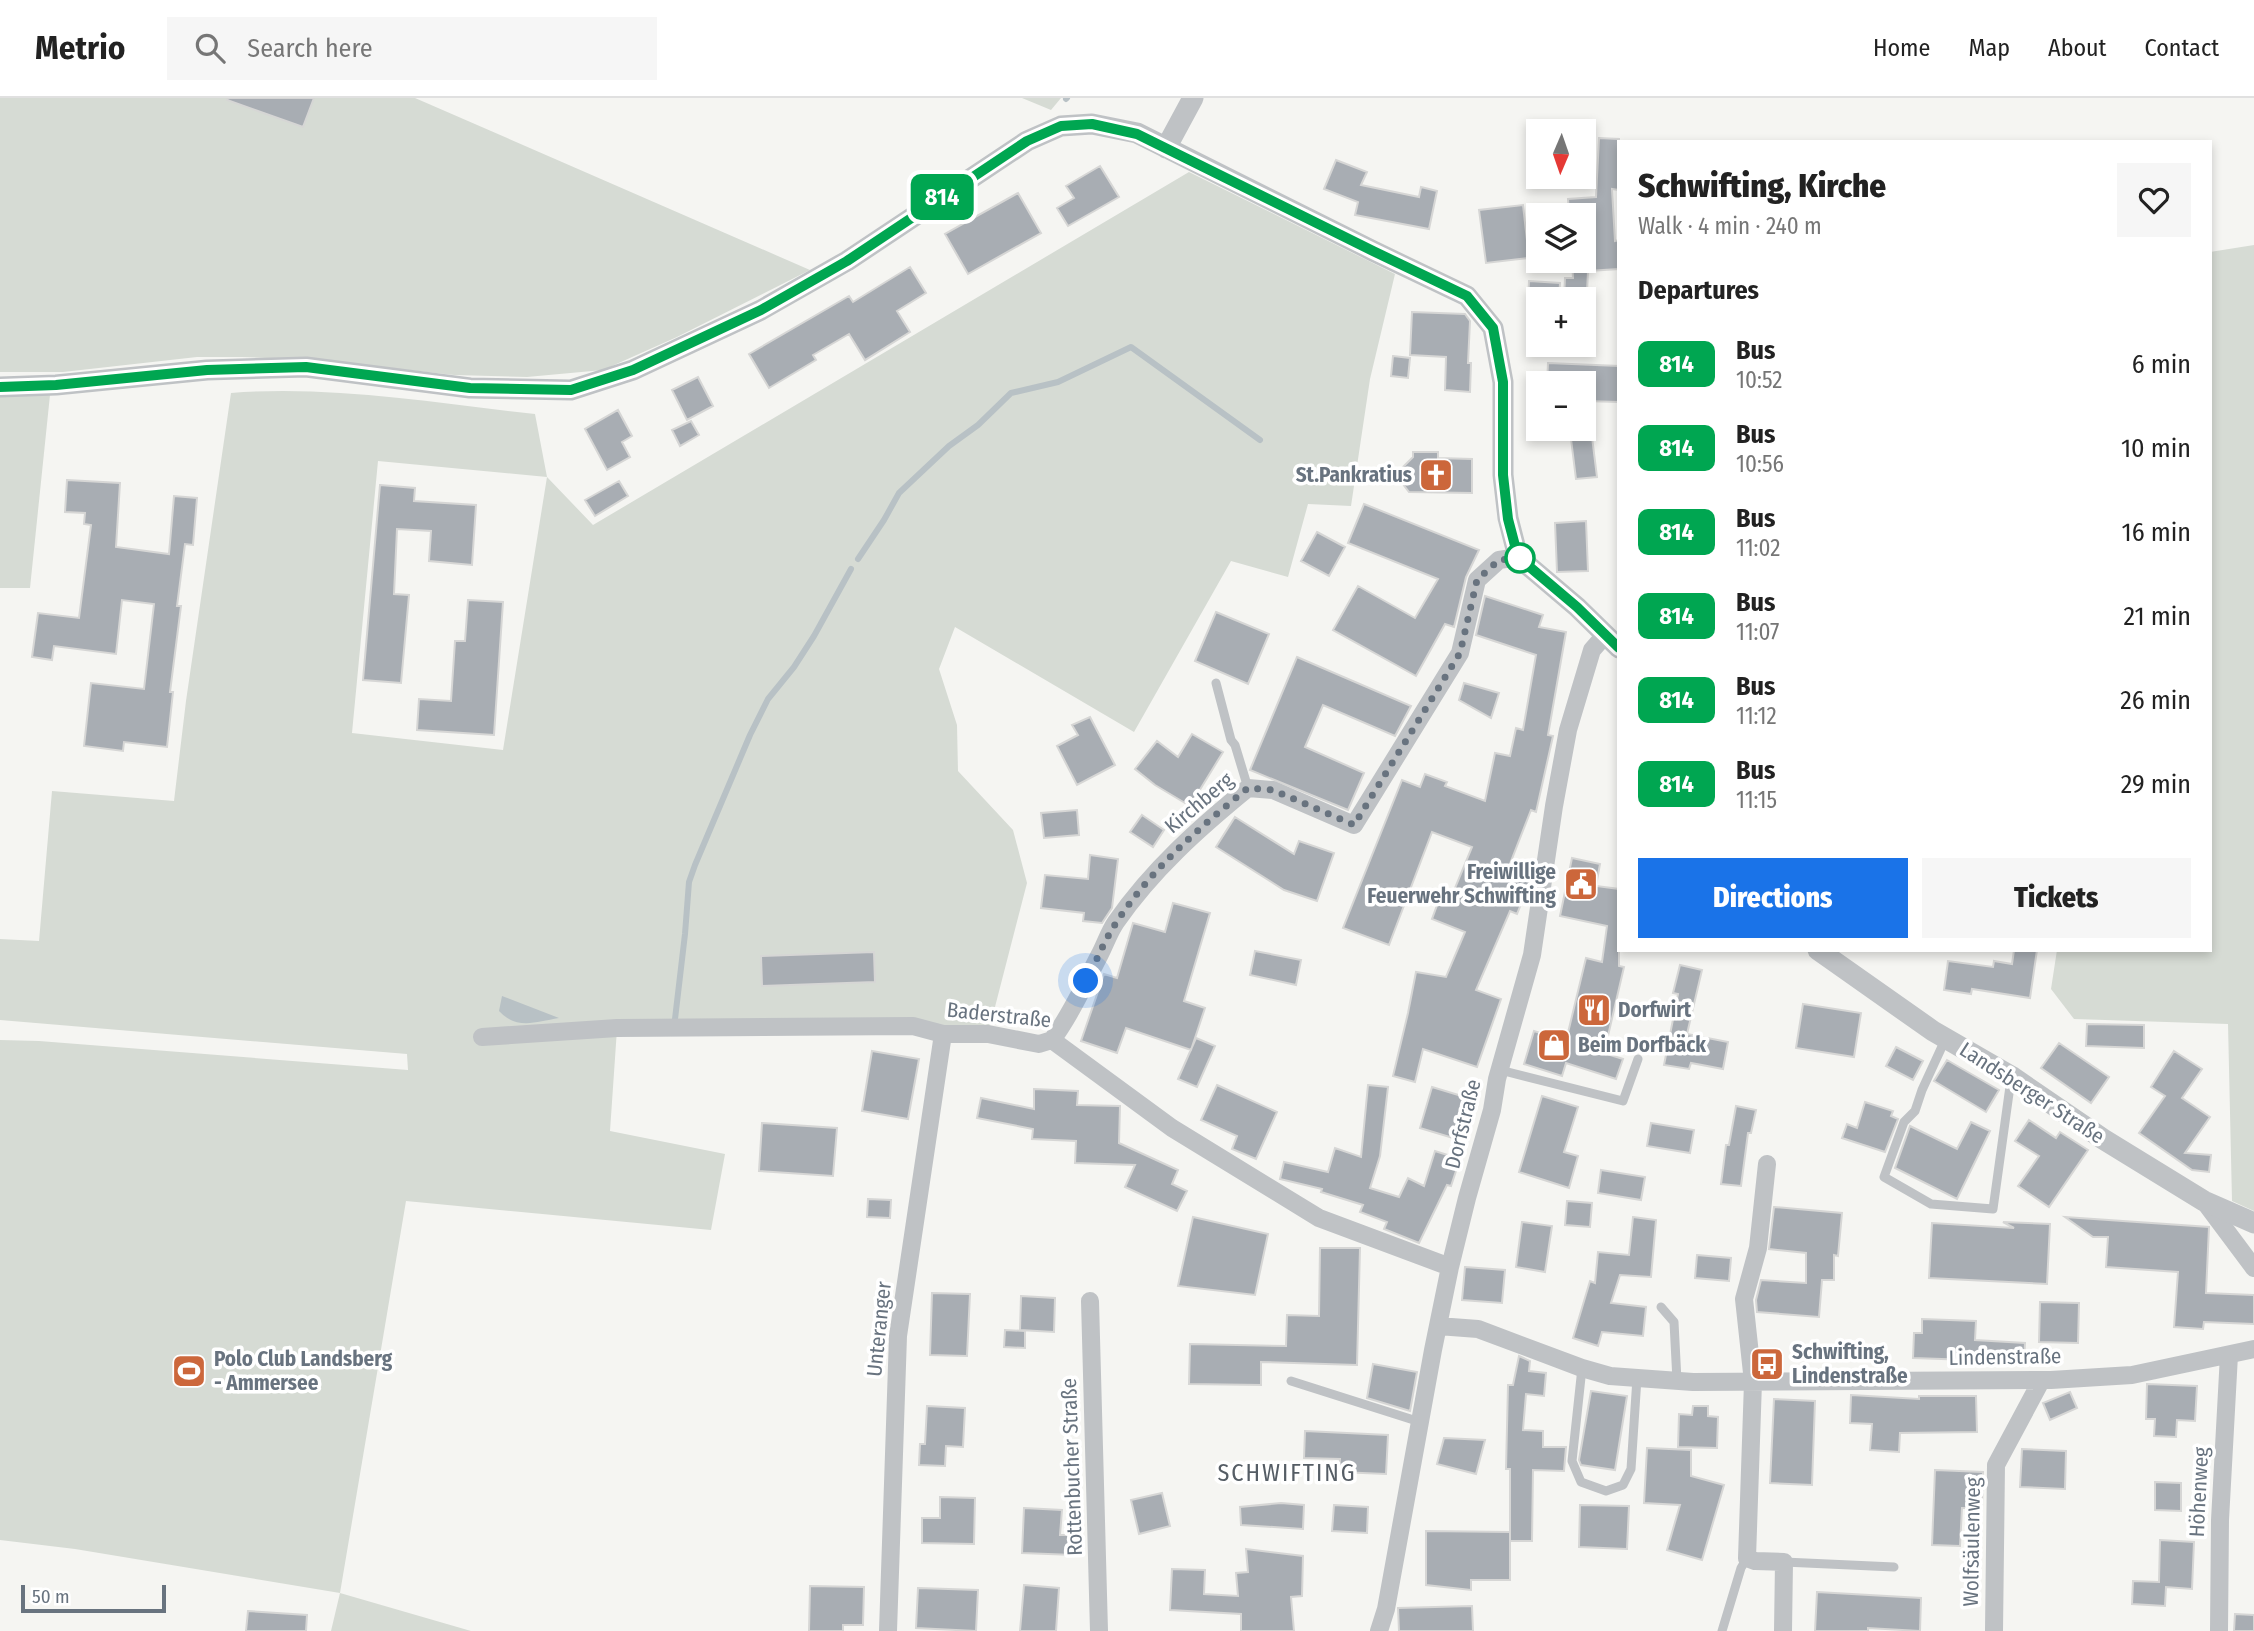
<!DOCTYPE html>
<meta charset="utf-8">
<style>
:root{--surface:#fff;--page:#f6f6f6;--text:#222;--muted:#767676;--line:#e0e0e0;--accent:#1a73e8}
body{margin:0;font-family:"Fira Sans Condensed",sans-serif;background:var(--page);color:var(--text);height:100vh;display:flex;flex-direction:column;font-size:26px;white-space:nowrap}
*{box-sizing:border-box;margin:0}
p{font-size:23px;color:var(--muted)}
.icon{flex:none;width:38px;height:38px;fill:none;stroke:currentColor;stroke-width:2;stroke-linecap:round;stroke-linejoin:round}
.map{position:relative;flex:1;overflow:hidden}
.panel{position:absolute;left:1617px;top:42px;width:595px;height:812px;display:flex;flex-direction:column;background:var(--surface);border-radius:0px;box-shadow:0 4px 10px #0003}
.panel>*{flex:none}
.badge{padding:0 14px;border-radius:10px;font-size:24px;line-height:46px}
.needle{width:46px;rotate:182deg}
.buttons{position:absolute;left:1526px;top:21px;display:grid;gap:14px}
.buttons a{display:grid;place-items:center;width:70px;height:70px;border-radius:0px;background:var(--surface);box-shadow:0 4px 10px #0003;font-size:35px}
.scale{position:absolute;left:21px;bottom:18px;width:145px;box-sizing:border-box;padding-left:7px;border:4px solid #68737f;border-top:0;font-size:19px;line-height:24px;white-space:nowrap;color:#68737f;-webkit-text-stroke:5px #fff;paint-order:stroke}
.you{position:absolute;width:35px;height:35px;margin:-18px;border:5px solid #fff;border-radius:50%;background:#1a73e8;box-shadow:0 0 0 10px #1a73e833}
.map>.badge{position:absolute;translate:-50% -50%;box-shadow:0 0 0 4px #fff}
h2{padding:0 21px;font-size:26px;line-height:63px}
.round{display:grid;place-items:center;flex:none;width:74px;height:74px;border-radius:0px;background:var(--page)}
.headline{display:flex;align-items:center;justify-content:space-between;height:119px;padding:0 21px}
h1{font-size:33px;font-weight:800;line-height:52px}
.button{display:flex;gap:14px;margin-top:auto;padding:14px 21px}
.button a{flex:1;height:80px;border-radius:0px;background:var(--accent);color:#fff;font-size:28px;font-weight:800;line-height:80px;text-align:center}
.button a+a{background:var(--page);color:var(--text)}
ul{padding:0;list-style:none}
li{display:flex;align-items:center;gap:21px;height:84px;padding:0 21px}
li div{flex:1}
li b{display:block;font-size:26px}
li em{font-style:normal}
li .badge{min-width:77px;font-weight:700;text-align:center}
header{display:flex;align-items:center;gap:42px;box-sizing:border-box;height:98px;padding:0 35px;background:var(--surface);border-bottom:2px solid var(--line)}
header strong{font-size:33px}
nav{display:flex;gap:38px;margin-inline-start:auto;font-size:24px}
.search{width:490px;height:63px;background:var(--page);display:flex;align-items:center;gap:18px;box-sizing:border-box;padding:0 24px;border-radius:0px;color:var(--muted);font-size:26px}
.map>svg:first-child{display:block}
.green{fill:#d6dbd4;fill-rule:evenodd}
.water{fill:#b8c1c5}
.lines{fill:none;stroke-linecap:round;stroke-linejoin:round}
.stream{stroke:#b8c1c5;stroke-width:6}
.building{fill:#a8adb3;stroke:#d6d6d5;stroke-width:2}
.service{stroke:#bfc2c5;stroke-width:9}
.minor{stroke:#bfc2c5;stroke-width:18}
.tertiary{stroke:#bfc2c5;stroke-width:21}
.line-casing{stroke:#fff;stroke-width:16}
.line{stroke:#00a651;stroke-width:10}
.walk{stroke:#68737f;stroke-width:7;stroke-dasharray:0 12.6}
.stop-dot{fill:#fff;stroke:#00a651;stroke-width:3.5}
.labels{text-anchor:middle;stroke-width:7;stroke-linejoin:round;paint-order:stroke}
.poi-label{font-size:21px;font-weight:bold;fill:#68737f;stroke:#fff;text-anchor:start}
.street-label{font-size:21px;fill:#68737f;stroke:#fff}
.quarter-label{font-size:24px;letter-spacing:2px;fill:#555d65;stroke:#fff}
</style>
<header>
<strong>Metrio</strong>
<div class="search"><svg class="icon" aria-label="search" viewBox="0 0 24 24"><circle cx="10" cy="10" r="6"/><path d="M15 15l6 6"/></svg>Search here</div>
<nav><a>Home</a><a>Map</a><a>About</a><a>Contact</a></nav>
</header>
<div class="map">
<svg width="2254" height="1533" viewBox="0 0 2254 1533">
<rect width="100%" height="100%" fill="#f5f5f2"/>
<path class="green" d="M0,0H415L810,172L677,239L603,272L527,279L454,277L317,262L242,259H197L63,274H0Z
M1022,0H1061L1051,12Z
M1189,74L1395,176L1370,281L1351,408L1308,406L1288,479L1231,463L1134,634L955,529L939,571L957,627L958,673L1013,732L1027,785L988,936L617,931L610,1033L725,1056L711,1132L406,1103L340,1495L471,1533H331L340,1495L75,1451L0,1442V942L39,943L408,972L407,956L0,922V841L39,843L52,693L174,703L186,603L231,295C332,287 434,305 535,316L547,379L593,427ZM378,363L547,379L503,652L352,635Z
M2254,147V1113L2232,1103L2228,926L2074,921L2051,891L2057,852H2210V154Z
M50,297L30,490H0V298Z"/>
<path class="water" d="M502,898L559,920C535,924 517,932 499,913Z"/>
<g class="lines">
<path class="stream" d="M1066,1L1067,0
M858,461L884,422L899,395L949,348L978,327L1011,295L1058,284L1131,249L1260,342
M675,921L685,836L689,784L695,767L750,637L768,601L794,569L814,538L851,471"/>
</g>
<path class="building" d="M228,0H314L303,29L227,2Z
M1599,40L1619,41V92L1612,91L1615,143L1619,142V171L1588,173L1586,216H1584V201L1564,199L1565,180H1573L1572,163H1584V117H1569L1568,101L1596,99Z
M1336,62L1367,74L1361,87L1419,99L1421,89L1437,93L1429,131L1355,117L1358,104L1324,91Z
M1100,68L1119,99L1068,128L1057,110L1074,100L1066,88Z
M1018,95L1041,135L968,176L945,136Z
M1523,107L1529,160L1486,165L1479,112Z
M910,169L926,195L897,213L910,234L865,262L849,236L813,257L816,262L769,290L749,256L849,198L853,204Z
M1529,183L1560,185L1559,201H1528Z
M1412,214L1465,216L1470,223L1468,265H1471L1470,294L1445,292L1446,259L1410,257Z
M1393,258L1410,260L1408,280L1391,278Z
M1548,265L1619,268V304L1584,303V285H1547Z
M698,279L713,308L687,322L672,292Z
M618,312L632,338L622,344L630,359L607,372L585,331Z
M691,323L699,337L680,348L672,332Z
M1592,339L1597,379L1576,381L1571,341Z
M1413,354H1438V360L1472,361V395L1409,394L1399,381L1400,372L1413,359Z
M67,382L120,385L116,449L169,456L174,398L197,400L193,447L185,446L177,508H181L170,594H173L167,649L124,644L123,653L84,648L91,585L144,591L154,506L122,502L116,556L54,548L52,562L32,559L38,515L79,520L91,427L84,426L85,415L65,414Z
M619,383L628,398L595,418L585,402Z
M380,387L415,390L414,403L476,407L472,467L429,463L431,433L397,431L394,496L409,497L401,585L363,582Z
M1364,406L1479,452L1466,479L1454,529L1445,526L1416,578L1333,532L1358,488L1415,520L1438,481L1348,445Z
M1586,423L1588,473L1557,474L1555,425Z
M1317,434L1345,449L1329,478L1301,463Z
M1485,498L1543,517L1539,529L1566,534L1548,637L1553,638L1536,714L1531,712L1508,771L1531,781L1517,816L1510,813L1476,892L1501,901L1477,969L1423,951L1415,984L1393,978L1408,915L1416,874L1446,879L1465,834L1432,821L1443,791L1453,795L1472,749L1432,734L1389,847L1343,830L1402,682L1420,689L1425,676L1447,684L1445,688L1485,703L1495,655L1510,658L1516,630L1523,632L1536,557L1476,537Z
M468,502L503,504L494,637L417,632L419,601L451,603L455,543H465Z
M1216,514L1269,536L1248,586L1195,563Z
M1297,559L1411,608L1395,638L1323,607L1305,649L1364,675L1348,712L1250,672Z
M1464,585L1499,595L1491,620L1459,602Z
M1090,619L1115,667L1077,687L1057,648L1078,637L1072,627Z
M1192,636L1223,654L1190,708L1155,687L1135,671L1157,643L1178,659Z
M1077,712L1079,737L1044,740L1041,715Z
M1142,717L1164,732L1153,749L1130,734Z
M1235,719L1294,756L1299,743L1334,755L1317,803L1284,792L1216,749Z
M1090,757L1118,761L1112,810L1102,825L1083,823L1084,815L1041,810L1045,777L1088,781Z
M1572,760L1600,766L1596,788L1619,791V868L1624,869L1604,955L1623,961L1616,981L1566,965L1562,978L1524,966L1534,933L1566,943L1586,860L1602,864L1607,828L1560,818Z
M1173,805L1210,815L1184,903L1205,910L1191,952L1126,930L1117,955L1081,943L1104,876L1117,880L1133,825L1165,834Z
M2014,852H2037L2030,900L1972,891L1971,896L1944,892L1948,863L1993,869L1994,863L2012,866Z
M1255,853L1301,862L1296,887L1250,877Z
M874,854L875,884L762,888L761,858Z
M1680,867L1702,872L1687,936L1728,944L1723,971L1691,965L1689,971L1664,967L1678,896L1673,895Z
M1803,906L1861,915L1854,959L1796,950Z
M2087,926L2144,927V950L2086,948Z
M1196,940L1215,948L1197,989L1178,981Z
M2059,945L2109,979L2091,1005L2041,970Z
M1896,949L1923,963L1913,982L1886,968Z
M872,953L919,961L908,1021L862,1013Z
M2174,953L2202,971L2182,1000L2210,1019L2185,1055L2211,1057L2209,1074L2192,1072L2139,1035L2165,998L2151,989Z
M1947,962L1999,992L1986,1014L1934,983Z
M1217,987L1277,1014L1256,1061L1232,1051L1237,1038L1201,1022Z
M1368,987L1388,989L1380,1058L1370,1090L1399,1099L1408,1080L1424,1088L1435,1053L1460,1061L1451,1088L1447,1087L1419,1145L1384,1131L1387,1124L1360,1114L1363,1107L1321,1094L1322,1091L1280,1081L1284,1064L1328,1074L1335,1050L1361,1059Z
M1432,989L1465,999L1453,1040L1420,1030Z
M1034,991L1078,993L1077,1007L1120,1008L1119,1045L1178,1072L1172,1086L1187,1093L1177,1113L1125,1089L1135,1067L1075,1065L1076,1043L1032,1041L1033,1031L977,1020L981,1000L1034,1011Z
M1542,998L1578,1009L1564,1054L1578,1058L1569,1090L1519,1074Z
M1865,1004L1893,1013L1891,1018L1898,1021L1885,1054L1842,1040L1847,1026L1857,1030Z
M1736,1008L1756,1012L1751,1035H1748L1741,1088L1721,1086L1726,1047H1729Z
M2029,1022L2056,1040L2060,1034L2088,1052L2049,1109L2018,1088L2039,1058L2015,1043Z
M1971,1024L1990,1033L1957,1101L1895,1070L1910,1028L1957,1051Z
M762,1025L837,1030L833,1078L759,1073Z
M1651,1025L1694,1032L1690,1055L1647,1048Z
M1601,1072L1645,1079L1641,1102L1598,1095Z
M868,1101L891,1102L890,1120L867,1119Z
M1567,1103L1592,1105L1590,1129L1565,1127Z
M1774,1109L1842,1115L1838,1158L1834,1157V1182H1822L1819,1219L1757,1214L1756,1202L1761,1182L1806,1185V1155L1769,1151Z
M1193,1119L1268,1136L1255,1197L1178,1188Z
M1633,1119L1656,1122L1651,1179L1620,1177L1611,1205L1646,1209L1643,1238L1602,1234L1598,1248L1573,1240L1590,1183L1595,1185L1598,1154L1629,1157Z
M2065,1119L2209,1129L2206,1195L2254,1197V1226L2204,1224L2203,1231L2174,1229L2178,1174L2106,1169L2108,1139H2093Z
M1522,1124L1552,1128L1545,1174L1516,1169Z
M2003,1124L2050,1126L2047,1186L1929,1180L1932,1125L2014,1130Z
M1320,1150H1360L1357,1267L1261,1264V1287L1189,1286L1190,1246L1286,1248L1287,1217L1319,1218Z
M1697,1157L1731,1160L1729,1183L1695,1180Z
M1465,1169L1505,1172L1502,1205L1462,1202Z
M932,1195L970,1196L967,1258L930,1257Z
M1021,1198L1055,1200L1054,1234L1020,1232Z
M2040,1204L2079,1205L2078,1245L2039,1244Z
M1922,1221L1976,1223L1975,1242L2025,1245L2024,1266L1999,1265V1263L1913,1260L1914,1235H1922Z
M1005,1232L1025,1233V1250L1004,1249Z
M1519,1258L1530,1263L1529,1273L1546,1275L1544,1298L1526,1296L1523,1332L1543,1333V1349H1566L1564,1373L1533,1372L1532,1443H1510V1371H1506L1508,1287H1513Z
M1373,1266L1417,1274L1410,1313L1367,1300Z
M2147,1286L2197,1288L2195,1323L2177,1322L2176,1339L2154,1338L2155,1321H2146Z
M1591,1293L1627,1298L1615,1372L1581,1367L1579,1362Z
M2070,1294L2077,1310L2050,1322L2043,1305Z
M1851,1297L1919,1301V1298H1976L1977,1334L1900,1335L1899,1354L1870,1352L1872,1326L1850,1325Z
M1774,1301L1815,1303L1812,1387L1770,1385Z
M927,1308L965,1310L963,1349L946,1348L945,1368L919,1367L920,1346H925Z
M1693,1308H1708V1318L1718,1319L1717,1350L1678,1349L1679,1316L1692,1317Z
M1305,1333L1388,1337L1386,1376L1339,1374L1340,1361L1304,1360Z
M1444,1340L1485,1342L1476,1376L1437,1366Z
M1647,1350L1691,1352V1378L1724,1387L1702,1462L1667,1452L1680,1407L1644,1405Z
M2022,1351L2066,1353L2065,1391L2020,1389Z
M1935,1372L1983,1374L1982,1410H1962L1960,1448L1932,1447Z
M2155,1384L2181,1385V1413L2155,1412Z
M1162,1395L1170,1428L1139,1436L1131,1402Z
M940,1399L975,1400L974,1446L922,1445V1420H940Z
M1281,1405L1304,1407L1303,1431L1241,1427L1240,1409Z
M1334,1407L1368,1409L1367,1435L1332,1433Z
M1580,1407L1629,1408L1627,1451L1579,1449Z
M1024,1410L1062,1412L1060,1437H1074V1457L1022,1455Z
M1426,1433L1510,1434V1482H1471V1492L1426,1487Z
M2160,1442L2194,1444L2192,1491L2166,1489L2165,1508L2132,1506L2133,1483L2159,1484Z
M1246,1451L1303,1458L1302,1498L1291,1499L1294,1533H1241V1516L1170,1512L1172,1471L1205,1472L1204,1496L1238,1498L1236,1475L1248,1474Z
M1024,1487L1059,1490L1056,1533H1020Z
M810,1488L864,1489L863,1527H843V1533H809Z
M918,1490L978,1492L976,1533L916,1530Z
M1817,1494L1921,1500L1920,1533L1868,1530V1533H1815Z
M1472,1508L1473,1533H1399L1398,1510Z
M248,1513L307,1517L306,1533H246Z
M2235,1516L2254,1517V1533H2234Z"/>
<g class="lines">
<path class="service" d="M1216,585L1231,642L1235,647L1248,690
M1945,942L1922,992L1915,1013L1904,1024L1884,1079L1931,1106L1993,1111L2011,981
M1500,972L1623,1003L1638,961
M1661,1209L1674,1224L1677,1283
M1582,1270L1572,1363L1581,1384L1606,1393L1623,1387L1631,1371L1637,1280
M1291,1283L1420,1324
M1784,1464L1894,1469
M1722,1533L1741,1470L1747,1460"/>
<path class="minor" d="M482,939L617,930L913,928L943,936H988L1039,946L1052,942
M1052,942C1071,916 1084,887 1099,858C1105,847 1109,834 1116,824C1152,772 1199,730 1248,690L1273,692L1354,727L1460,555L1477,482L1499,462L1518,459
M1052,942L1172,1030L1319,1120L1450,1169
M1767,1066L1758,1150L1744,1201L1753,1284L1747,1460L1755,1463L1784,1464L1783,1533
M2204,1103L2254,1170
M1090,1203L1099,1533
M1438,1228L1478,1231L1582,1270L1610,1278L1693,1284L2051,1282L2132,1277L2254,1251
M888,1533L898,1238L943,936
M1379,1533L1386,1511L1433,1252L1450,1169L1467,1100L1492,1012L1497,981L1532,857L1554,708L1568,632L1592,552L1606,536
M1994,1533L1996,1367L2041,1283
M2219,1533L2220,1422L2229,1257"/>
<path class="tertiary" d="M1166,50L1193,0
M0,289L56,287L207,272L306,269L470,290L571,292L633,272L761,212L847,163L1027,43L1061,28L1092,26L1137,35L1373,153L1467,198L1493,230L1503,284V377L1508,420L1518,459L1577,509L1619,550
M1818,852L1933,933L2011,978L2103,1041L2204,1103L2254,1125"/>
</g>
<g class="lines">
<g class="line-casing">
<path id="line" d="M0,289L56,287L207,272L306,269L470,290L571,292L633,272L761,212L847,163L1027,43L1061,28L1092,26L1137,36L1373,153L1467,198L1493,230L1503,284V377L1508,421L1518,459L1577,509L1619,550"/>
</g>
<use href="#line" class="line"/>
<path class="walk" d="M1086,883C1096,864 1104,843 1116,825C1150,772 1199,730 1248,690L1273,692L1354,727L1460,555L1477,482L1499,462L1520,460"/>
</g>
<defs>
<g id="church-square" transform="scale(1.75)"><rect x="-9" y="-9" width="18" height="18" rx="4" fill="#cc673b" stroke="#fff"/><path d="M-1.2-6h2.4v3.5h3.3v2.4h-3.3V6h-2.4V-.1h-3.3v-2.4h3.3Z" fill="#fff"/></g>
<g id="civic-square" transform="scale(1.75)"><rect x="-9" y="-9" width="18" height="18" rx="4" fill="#cc673b" stroke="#fff"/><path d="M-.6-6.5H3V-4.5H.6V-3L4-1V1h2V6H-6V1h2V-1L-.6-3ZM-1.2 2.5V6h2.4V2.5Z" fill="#fff"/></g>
<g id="restaurant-square" transform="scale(1.75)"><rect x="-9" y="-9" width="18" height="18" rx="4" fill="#cc673b" stroke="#fff"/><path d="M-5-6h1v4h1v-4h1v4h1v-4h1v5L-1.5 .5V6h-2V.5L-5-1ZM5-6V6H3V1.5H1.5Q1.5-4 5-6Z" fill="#fff"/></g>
<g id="shop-square" transform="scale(1.75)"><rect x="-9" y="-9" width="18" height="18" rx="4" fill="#cc673b" stroke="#fff"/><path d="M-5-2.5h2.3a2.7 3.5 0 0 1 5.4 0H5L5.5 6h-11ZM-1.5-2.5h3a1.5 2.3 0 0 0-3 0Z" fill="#fff"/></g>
<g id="bus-square" transform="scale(1.75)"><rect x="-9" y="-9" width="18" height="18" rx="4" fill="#cc673b" stroke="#fff"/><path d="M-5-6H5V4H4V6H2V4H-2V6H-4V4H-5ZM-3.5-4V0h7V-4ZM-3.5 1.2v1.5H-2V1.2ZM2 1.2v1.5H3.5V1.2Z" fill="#fff"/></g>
<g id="stadium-square" transform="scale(1.75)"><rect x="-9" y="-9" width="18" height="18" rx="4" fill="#cc673b" stroke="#fff"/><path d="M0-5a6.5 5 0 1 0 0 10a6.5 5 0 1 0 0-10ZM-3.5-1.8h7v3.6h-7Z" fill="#fff"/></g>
</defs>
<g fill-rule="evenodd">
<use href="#church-square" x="1436" y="377"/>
<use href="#civic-square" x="1581" y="786"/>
<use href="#restaurant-square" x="1594" y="912"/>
<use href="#shop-square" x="1554" y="947"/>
<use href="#bus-square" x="1767" y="1266"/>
<use href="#stadium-square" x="189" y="1273"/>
</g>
<circle class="stop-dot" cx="1520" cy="460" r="14"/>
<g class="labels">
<g class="poi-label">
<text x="1412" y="384" text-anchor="end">St.Pankratius</text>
<text x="1556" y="781" text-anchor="end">Freiwillige<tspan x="1556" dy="24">Feuerwehr Schwifting</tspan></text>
<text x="1618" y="919">Dorfwirt</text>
<text x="1578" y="954">Beim Dorfbäck</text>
<text x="1792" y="1261">Schwifting,<tspan x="1792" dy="24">Lindenstraße</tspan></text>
<text x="214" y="1268">Polo Club Landsberg<tspan x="214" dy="24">- Ammersee</tspan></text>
</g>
<g class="street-label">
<text transform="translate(1199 705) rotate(-40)" y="7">Kirchberg</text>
<text transform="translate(999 917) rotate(6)" y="7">Baderstraße</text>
<text transform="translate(2032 995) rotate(33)" y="7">Landsberger Straße</text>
<text transform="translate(1463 1026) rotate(-76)" y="7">Dorfstraße</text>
<text transform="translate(879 1231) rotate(-84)" y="7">Unteranger</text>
<text transform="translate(2005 1259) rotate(-1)" y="7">Lindenstraße</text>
<text transform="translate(1072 1369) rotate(-92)" y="7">Rottenbucher Straße</text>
<text transform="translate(2199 1394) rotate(-87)" y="7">Höhenweg</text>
<text transform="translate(1972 1444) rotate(-89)" y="7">Wolfsäulenweg</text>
</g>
<g class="quarter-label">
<text x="1287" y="1383">SCHWIFTING</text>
</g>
</g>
</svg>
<div class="buttons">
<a><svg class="needle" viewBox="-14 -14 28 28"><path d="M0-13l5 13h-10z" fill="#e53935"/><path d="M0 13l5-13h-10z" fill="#767676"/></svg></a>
<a><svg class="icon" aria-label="layers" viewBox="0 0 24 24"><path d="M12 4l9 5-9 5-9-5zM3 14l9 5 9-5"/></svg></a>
<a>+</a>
<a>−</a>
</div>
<div class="scale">50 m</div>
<div class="you" style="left:1086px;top:883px"></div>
<b class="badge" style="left:942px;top:99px;background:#00a651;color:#fff">814</b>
<section class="panel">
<div class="headline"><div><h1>Schwifting, Kirche</h1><p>Walk · 4 min · 240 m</p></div><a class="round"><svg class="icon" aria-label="heart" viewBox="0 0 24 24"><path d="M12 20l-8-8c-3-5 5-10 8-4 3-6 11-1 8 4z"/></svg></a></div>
<h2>Departures</h2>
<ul>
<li><span class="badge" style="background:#00a651;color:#fff">814</span><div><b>Bus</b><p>10:52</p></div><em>6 min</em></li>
<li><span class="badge" style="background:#00a651;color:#fff">814</span><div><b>Bus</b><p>10:56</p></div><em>10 min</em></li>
<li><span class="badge" style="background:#00a651;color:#fff">814</span><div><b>Bus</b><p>11:02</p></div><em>16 min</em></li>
<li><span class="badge" style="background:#00a651;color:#fff">814</span><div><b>Bus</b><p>11:07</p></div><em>21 min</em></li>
<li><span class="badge" style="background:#00a651;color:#fff">814</span><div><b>Bus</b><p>11:12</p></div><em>26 min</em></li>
<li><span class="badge" style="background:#00a651;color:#fff">814</span><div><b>Bus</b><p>11:15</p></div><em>29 min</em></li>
</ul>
<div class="button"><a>Directions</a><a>Tickets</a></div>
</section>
</div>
